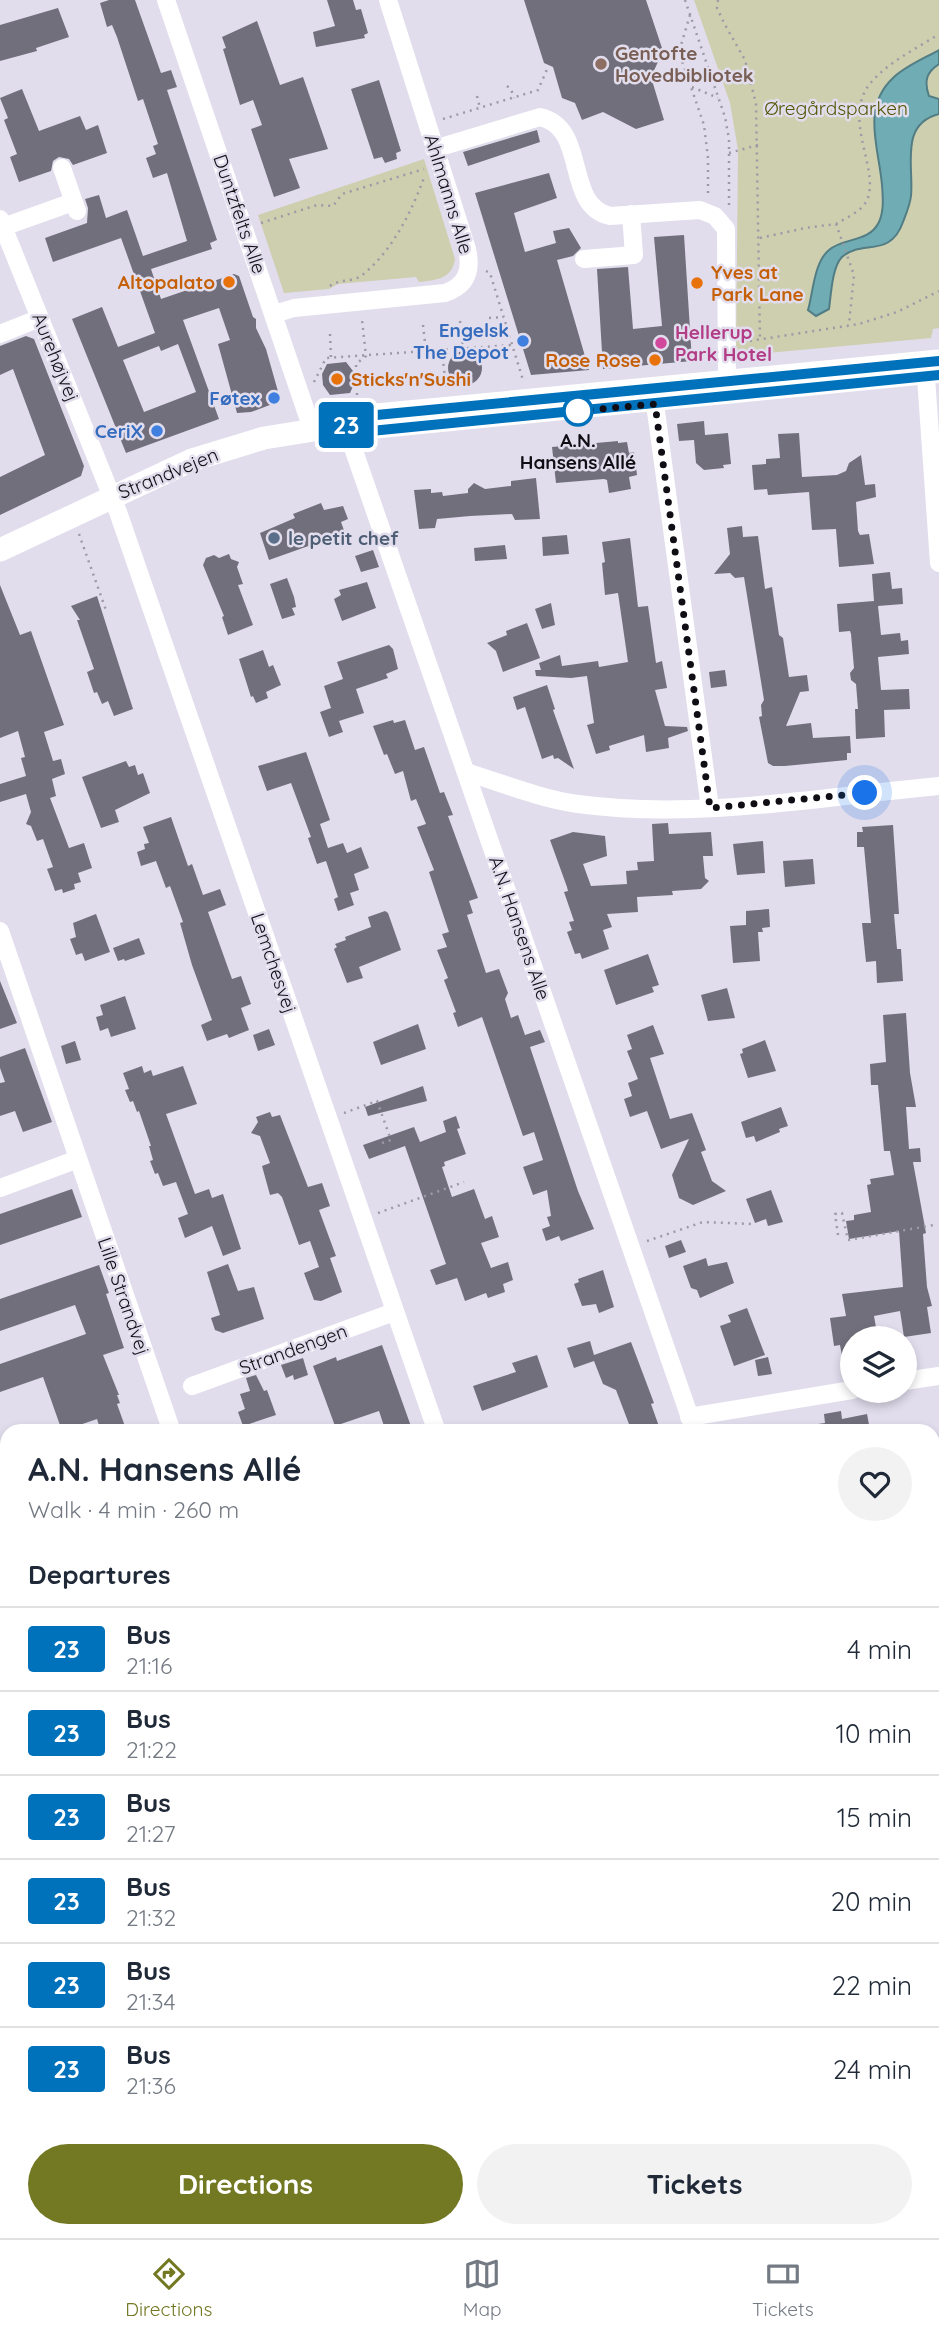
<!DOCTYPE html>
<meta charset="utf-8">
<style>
:root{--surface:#fff;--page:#f2f2f3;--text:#1f2937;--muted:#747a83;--line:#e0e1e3;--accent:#737822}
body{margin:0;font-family:Quicksand,sans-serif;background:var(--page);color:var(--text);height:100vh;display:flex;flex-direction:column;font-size:26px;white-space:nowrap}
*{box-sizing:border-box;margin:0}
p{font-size:23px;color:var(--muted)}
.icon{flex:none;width:38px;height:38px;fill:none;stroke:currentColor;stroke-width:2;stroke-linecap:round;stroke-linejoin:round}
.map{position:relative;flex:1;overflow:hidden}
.side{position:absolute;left:0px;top:1424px;width:940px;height:814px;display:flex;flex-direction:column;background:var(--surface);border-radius:21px 21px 0 0;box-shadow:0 4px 10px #0003}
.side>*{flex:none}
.badge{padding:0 14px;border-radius:5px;font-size:24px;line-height:46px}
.controls{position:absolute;left:840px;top:1326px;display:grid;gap:14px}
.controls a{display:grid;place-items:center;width:77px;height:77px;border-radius:50%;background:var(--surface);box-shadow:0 4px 10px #0003;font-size:35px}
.you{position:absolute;width:35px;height:35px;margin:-18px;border:5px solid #fff;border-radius:50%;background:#1a73e8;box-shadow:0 0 0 10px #1a73e833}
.map>.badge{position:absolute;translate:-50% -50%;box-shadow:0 0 0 4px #fff}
h2{padding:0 28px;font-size:26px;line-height:63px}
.round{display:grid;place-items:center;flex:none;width:74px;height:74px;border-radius:37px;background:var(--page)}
.headline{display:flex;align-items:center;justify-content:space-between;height:119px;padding:0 28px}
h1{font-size:33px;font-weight:800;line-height:52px}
.button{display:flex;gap:14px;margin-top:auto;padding:14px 28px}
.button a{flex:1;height:80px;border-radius:42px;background:var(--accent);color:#fff;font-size:28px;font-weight:800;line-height:80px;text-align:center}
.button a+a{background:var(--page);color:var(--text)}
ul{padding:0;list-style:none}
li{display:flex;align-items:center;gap:21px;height:84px;padding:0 28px;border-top:2px solid var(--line)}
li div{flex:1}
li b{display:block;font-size:26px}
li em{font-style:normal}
li .badge{min-width:77px;font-weight:700;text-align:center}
.dock{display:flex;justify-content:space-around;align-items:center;height:98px;border-top:2px solid var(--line);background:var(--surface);font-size:19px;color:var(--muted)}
.dock a{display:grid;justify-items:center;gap:4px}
.dock .current{color:var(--accent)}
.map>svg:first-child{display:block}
.green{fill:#cdcfaf}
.water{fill:#6facb4;stroke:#527d84;stroke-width:2}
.building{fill:#726f7d;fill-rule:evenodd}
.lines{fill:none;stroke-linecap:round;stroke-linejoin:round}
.path{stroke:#9d9aa6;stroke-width:2.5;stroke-dasharray:2 5;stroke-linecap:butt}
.minor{stroke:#fff;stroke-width:18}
.major{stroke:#fff;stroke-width:23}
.line-casing{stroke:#fff;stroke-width:16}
.line{stroke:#0072bc;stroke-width:10}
.walk{stroke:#100e14;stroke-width:7;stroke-dasharray:0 12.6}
.education-dot{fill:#8d6e63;stroke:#e1dded;stroke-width:2.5}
.food-dot{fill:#e8710a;stroke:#e1dded;stroke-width:2.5}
.shop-dot{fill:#3f7fe0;stroke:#e1dded;stroke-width:2.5}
.hotel-dot{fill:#d1479c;stroke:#e1dded;stroke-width:2.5}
.stop-dot{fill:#fff;stroke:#0072bc;stroke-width:3.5}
.service-dot{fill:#5c6f8a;stroke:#e1dded;stroke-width:2.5}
.labels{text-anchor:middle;stroke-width:5;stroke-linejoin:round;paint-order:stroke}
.education-label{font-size:19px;font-weight:bold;fill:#785e54;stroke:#e1dded;text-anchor:start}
.park-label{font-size:19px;fill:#545605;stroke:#e1dded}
.street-label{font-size:19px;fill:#100e14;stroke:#e1dded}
.food-label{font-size:19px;font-weight:bold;fill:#c56008;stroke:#e1dded;text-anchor:start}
.shop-label{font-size:19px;font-weight:bold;fill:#366cbe;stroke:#e1dded;text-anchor:end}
.hotel-label{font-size:19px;font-weight:bold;fill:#b23c85;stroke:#e1dded;text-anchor:start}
.stop-label{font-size:19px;font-weight:bold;fill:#100e14;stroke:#e1dded}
.service-label{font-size:19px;font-weight:bold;fill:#4e5e75;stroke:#e1dded;text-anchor:start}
</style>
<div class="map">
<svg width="939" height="2238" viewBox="0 0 939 2238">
<rect width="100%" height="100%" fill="#e1dded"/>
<path class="green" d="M694,0H939V328L933,329L931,338L736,356L738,150L730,103Z
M424,159L455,259C452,279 437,280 419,282L416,277L338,284L329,289L284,293L258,215Z"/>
<path class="water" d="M939,50V64C926,72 924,82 929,96L939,99V114C899,124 914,167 911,196C910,205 906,214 903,222C890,259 862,239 842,257C832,267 831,295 829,309L816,316L808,310C813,293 814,262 829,250C844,237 869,243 879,222C884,211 883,198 882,185C879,148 861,108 893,78C905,66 925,58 939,50Z
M939,1552V2238H0V1830L7,1827V2231H933V1553Z"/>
<path class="building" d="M109,0H135L161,73L171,70L177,87L167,90L217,240L210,243L212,249L151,269L161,299L234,274L239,276L253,317L256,319V328L266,349L279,395L275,403L251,412L237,413L218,344L230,340L219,308L183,320L219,419L126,453L72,319L102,307L118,347L155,333L121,238L53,262L45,238L87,223L88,208L85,199L99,195L106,218L127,210L143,256L187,241L167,173L153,178L146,158L156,154L153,146L158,144L143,99L138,101L117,37L112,25L107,27L100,3ZM178,344L196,392L144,412L123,360L159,346L161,351Z
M327,0H353L356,10L361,9L368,33L364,35L365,38L316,47L313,32L335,26Z
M524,0H646L663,51L651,77L664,120L636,129L603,112L582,120L575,103L562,98L553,67L544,63Z
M58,8L69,37L36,48L37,51L0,61V25Z
M257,21L280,85L303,77L328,149L289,159L300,188L274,197L251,129L262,125L253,100L240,105L223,49L226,48L222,37Z
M379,80L401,151L396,153L397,159L385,163L382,157L374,159L351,89Z
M22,89L39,131L80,116L86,130L98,125L107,153L73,165L69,159L59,157L53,161L51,171L19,182L10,157L17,154L4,120L8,118L0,98Z
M537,130L540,142L468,166L463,152Z
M549,173L557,198L514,213L525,252L556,243L553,231L569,228L581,248L573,256L557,260L589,370L531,375L475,193Z
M684,235L692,361L603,369L597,269L628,267L633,329L662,326L654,237Z
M26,336L34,339L84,466L81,476L0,515V477L45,455L13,369L0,375V346Z
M448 368a17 17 0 1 1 34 0a17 17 0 1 1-34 0Z
M346,362L353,371L354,384L350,393L330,395L323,385L322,374L327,364Z
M704,421L705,435L728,433L731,464L723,465L724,468L704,470L696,463L694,440L679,441L677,424Z
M799,433L802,477L837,475L846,471L849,463L861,455L865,485L875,484L876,497L856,502L858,531L860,535L869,534L874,564L839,567L836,529L812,530L809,492L768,495L767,489L754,490L752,465L766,464V459L780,458L778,434Z
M618,441V443L627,442L629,453L634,452L637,475L629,477L631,489L609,493L607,480L604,479L556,483L552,447Z
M536,478L540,519L515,520L512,514L470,516L437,519L435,528L419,529L414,490L431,489V493L442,492L443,496L468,493V489L474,483L485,489L511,486V481Z
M321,503L324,510L343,506L348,519L341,522L345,533L269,560L260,533L295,518L293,514Z
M742,526L743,537L758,536L765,589L772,587L779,635L783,638L789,677L807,675L809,691L800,692L786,726L811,723L813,738L850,736L851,753H847V760L785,766H773L768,763L759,717L762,716L761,705L764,700L744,577L735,578L730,573L714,574L730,554L727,528Z
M567,535L569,554L543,556L542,537Z
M630,538L638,607L648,606L656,663L662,661L667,688L655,690L665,726L687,727L688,731L668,738L669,748L646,752L644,735L609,746L610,750L596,754L587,725L594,723L587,676L571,678L536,676L535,670H541L539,663L560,655L562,666L598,661L599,667L628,662L618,593L605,595L602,563L605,562L602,542Z
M505,545L507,559L475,561L474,548Z
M373,550L379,567L361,572L355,556Z
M229,554L231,559L239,562L237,567L243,584L238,585L253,625L228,635L222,617L224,616L203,565L206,558L214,555L219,558Z
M890,572L892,589L902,588L903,604L878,606L881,635L900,633L901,641L908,640L909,654L878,657L881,690L909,689L910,709L884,710L885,737L856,739L855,709H858L856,684L851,680L850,673L854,668L851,634L850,631L839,632L837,604L874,601L872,574Z
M287,578L294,597L296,607L292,608L295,615L282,619L270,584Z
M367,582L376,608L342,621L334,599L341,595L339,590Z
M0,585L20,635L31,631L64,725L44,732L53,761L61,759L65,774L52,779L56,796L50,798L69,848L84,843L92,868L78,873L81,882L74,884L75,889L63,893L62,889L55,891L53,885L47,869L53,867L43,839L37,841L31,826L26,824L31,812L26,794L0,802V784L26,776L21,758L25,757L18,731L0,738Z
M97,596L133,709L114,716L108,701L102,704L97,692L94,693L87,672L94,669L77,620H80L71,606Z
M551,603L555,625L542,629L535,609Z
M527,623L540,658L503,672L496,651L487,643L507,635L506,631Z
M389,645L393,649L398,669L386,674L388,678L356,689L364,713L339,721L343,732L329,737L320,712L331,708L324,686L343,679L337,662Z
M263,650L269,667L273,665L281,685L266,692L268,698L256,703L253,696L251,697L239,659Z
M725,670L727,686L711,688L709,672Z
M547,685L555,709L553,710L574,769L558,758L554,759L553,755L542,759L525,707L517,710L513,697Z
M393,720L394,723L405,720L415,750L424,747L440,793L444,792L453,815L448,816L478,898L469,901L473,913L467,915L486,973L499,969L508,993L505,999L511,1018L518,1015L525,1035L540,1030L545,1042L530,1047L578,1191L594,1229L561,1241L559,1236L546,1241L542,1229L550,1226L547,1217L551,1216L547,1190L533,1195L523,1167L543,1160L534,1132L523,1136L482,1017L458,1027L453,1013L456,1012L444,980L448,978L437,950L447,947L442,934L449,932L429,872L434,870L417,827L426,824L416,799L411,801L403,771L395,774L387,754L384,755L373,726Z
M306,752L330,820L320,824L328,848L343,843L347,853L361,847L369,868L354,874L359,890L350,893L354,905L338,911L334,899L338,897L326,861L317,864L308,838L311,837L291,783L267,791L258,766Z
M126,761L129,767L135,765L138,775L143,773L150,793L115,810L119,822L101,828L82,777Z
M171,817L188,866L192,864L203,895L220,889L226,905L208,912L232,979L241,976L251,1004L241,1008L249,1030L229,1038L227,1034L207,1041L201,1025L212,1020L192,965L180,923L183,922L170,886L166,888L156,861L141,866L137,852L145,849L144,844L149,843L143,827Z
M668,823L669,834L711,832L713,856H703L705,878L709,881L701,889L672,891L673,895L637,897L638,912L607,914L612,927L603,930L609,949L582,959L580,953L575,954L567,932L572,930L569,922L574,921L564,892L568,891L567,887L550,840L573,832L605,836L607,856L583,864L591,886L627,884L626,871L638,870L637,862L654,861L652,824Z
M893,825L899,914H894L897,949H901L903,981L877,983L876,961L866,962L862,923H871L864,847H857V832H863L862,827Z
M763,841L765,873L737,875L733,844Z
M813,859L815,884L785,887L783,861Z
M769,909L770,927L762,928L763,932H758L760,961L733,963L730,926L746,925V911Z
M385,911L388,913L401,950L359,967L363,978L347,983L334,949L337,947L335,944L346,940L345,937L371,927L368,917Z
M96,914L110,952L85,961L82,953L76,955L70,939L76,937L73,923Z
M139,938L145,954L125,961L124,959L118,961L113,948Z
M648,954L659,985L652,987L654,992L616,1005L604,970Z
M0,981L17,1023L0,1029Z
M727,988L735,1018L708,1021L701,995Z
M125,996L136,1029L111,1037L108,1028L100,1031L96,1017L103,1015L100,1005Z
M906,1013L910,1073L916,1107H906L909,1149L920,1148L921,1162H913L926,1233L923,1234L927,1287L932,1306L927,1307L931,1333L904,1337L900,1311L874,1316L878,1339H852V1377H846L840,1345L834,1346L830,1318L846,1316L842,1294L903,1287L899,1231L849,1239L846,1221L854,1220V1215L871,1212L867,1185L871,1184L870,1179L894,1175L890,1151H884L878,1085H871L870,1064L886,1062L883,1015Z
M418,1024L426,1049L381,1065L373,1042Z
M653,1025L664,1054L650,1058L670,1119L692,1113L706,1150L701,1152L712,1181L726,1191L693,1205L679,1198L672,1175L689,1139L661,1149L647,1111L630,1117L624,1099L632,1096L628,1083L638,1079L627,1051L632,1049L627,1035Z
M269,1029L275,1045L258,1051L253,1035Z
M765,1040L776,1071L748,1078L740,1054L743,1053L742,1049Z
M75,1041L81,1060L66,1064L61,1046Z
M25,1048L52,1122L23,1132L15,1111L0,1116V1083L5,1082L0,1068V1057Z
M142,1066L144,1073L151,1070L153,1076L183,1066L197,1104L166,1114L195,1194L209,1189L212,1198L223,1194L241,1249L223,1256L212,1226L185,1238L178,1218L188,1214L176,1182L163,1186L158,1173L155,1174L150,1161L153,1160L149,1146H151L139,1111L137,1112L133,1101L130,1102L125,1090L129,1089L123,1073Z
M423,1086L427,1101L368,1116L365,1107Z
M781,1107L788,1126L779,1129L780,1132L756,1142L754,1136L746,1138L741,1122Z
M270,1112L272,1117L280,1115L308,1187L322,1183L330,1206L319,1210L336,1256L330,1258L342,1292L321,1301L314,1300L304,1273L319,1267L310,1241L299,1245L282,1197L278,1193L270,1195L262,1166L270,1163L260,1136L251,1133L258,1122L256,1117Z
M456,1116L460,1128L457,1129L466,1154L444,1162L445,1166L442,1167L452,1197L474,1189L485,1219L492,1216L499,1237L481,1243L491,1268L508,1262L513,1280L503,1284L505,1292L488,1298L486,1293L465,1301L457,1278L436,1285L430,1270L446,1264L405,1146L369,1159L363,1145L414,1127L420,1142L446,1132L443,1121Z
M72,1189L82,1217L0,1245V1214Z
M771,1190L783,1222L768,1226L766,1219L755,1223L746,1199Z
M681,1240L686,1252L669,1258L665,1246Z
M706,1258L708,1266L727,1262L734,1283L700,1298L697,1290L691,1288L683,1266Z
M228,1264L238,1291L254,1287L264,1319L223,1333L215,1330L211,1318L220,1315L207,1272Z
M99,1265L109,1293L106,1294L124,1348L103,1355L119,1395H117L120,1403L117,1404L127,1432H101L97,1419L62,1431L43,1377L0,1392V1364L86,1334L75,1305L0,1331V1299Z
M603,1270L614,1307L599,1313L596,1304L582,1306L574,1284L579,1282L578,1279Z
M747,1308L765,1355L734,1366L720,1326L731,1322L728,1315Z
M590,1341L594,1355L631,1342L654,1403L651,1404L661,1432H632L616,1390L603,1384L594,1361L574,1368L567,1348Z
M382,1345L413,1432H386L379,1411L335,1426L313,1366L336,1357L337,1361Z
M537,1355L548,1387L482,1411L473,1386L516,1372L512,1363Z
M768,1357L772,1374L758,1376L755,1360Z
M303,1358L308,1375L294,1380L293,1375L286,1378L281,1365Z
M256,1375L264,1391L267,1390L276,1415L243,1426L238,1412L245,1409L240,1394L250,1391L246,1378Z
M841,1411L842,1419L867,1414L870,1430L812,1432L811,1425L825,1423L824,1414Z"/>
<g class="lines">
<path class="path" d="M685,0L725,117L729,139V207
M718,0L717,8L724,23L745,60L756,104L760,340
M690,15L679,52L704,125L708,158V194
M507,86L511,89L514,98
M692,87L718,98
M477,96L480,108
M443,119L538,90L548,67
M729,153L758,145
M261,223L317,205L333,206L342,194L424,169
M836,224C846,218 860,212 866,202C882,173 842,121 869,85C886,63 916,49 939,34
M760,238L805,228L836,224L854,275L849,324
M486,271L490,273L523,380
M330,286C339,279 352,282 361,276C392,252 412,211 425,175
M489,318L504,317
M460,321L463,348
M423,325L426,351
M330,334L331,357
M743,342L859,324L897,312L939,291
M442,350L446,388
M314,382L326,358L512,345
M357,395L356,364L366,356L362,320
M79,534L107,613
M344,1113L377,1101L391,1140L382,1143
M378,1213L464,1182
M838,1235L835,1214L842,1213L848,1240L934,1225
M647,1241L703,1222L752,1224"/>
<path class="minor" d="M166,0L312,429
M434,149L540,117C589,128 563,205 610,216L700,210L715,216L726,229L727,382
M62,168L77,211
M0,219L118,512L437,1432
M3,227L73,202
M584,259L634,255L631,214
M274,314L294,308L445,293C466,286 472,271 467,249L388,0
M0,334L40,318
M925,363L939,563
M655,404L710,808
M345,425L695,1432
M466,772C502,783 541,799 578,804C696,820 821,797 939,786
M0,931L172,1432
M0,1188L78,1159
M905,1381L939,1376
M192,1386L394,1312
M689,1417L852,1390
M0,1510L7,1508"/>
<path class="major" d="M0,550L192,460L264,438L345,425L366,416L939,361"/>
</g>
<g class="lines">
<g class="line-casing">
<path id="line" d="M939,361L366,416L345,425L371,431L939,375"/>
</g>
<use href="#line" class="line"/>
<path class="walk" d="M578,411L655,404L710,808L865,793"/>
</g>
<circle class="education-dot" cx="601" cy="64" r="7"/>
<g class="food-dot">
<circle cx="229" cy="282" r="7"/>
<circle cx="697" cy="283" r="7"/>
<circle cx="655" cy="360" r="7"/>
<circle cx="337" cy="379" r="7"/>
</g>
<g class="shop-dot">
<circle cx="523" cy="341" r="7"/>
<circle cx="274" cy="398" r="7"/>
<circle cx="157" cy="431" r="7"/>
</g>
<circle class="hotel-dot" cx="661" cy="343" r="7"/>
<circle class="stop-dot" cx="578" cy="411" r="14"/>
<circle class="service-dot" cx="274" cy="538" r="7"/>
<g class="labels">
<g class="education-label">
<text x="615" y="60">Gentofte<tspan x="615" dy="22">Hovedbibliotek</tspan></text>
</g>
<g class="park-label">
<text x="836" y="115">Øregårdsparken</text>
</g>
<g class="street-label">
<text transform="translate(449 194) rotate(73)" y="7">Ahlmanns Alle</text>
<text transform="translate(240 214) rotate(71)" y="7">Duntzfelts Alle</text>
<text transform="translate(56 357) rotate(68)" y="7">Aurehøjvej</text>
<text transform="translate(168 473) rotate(-22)" y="7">Strandvejen</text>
<text transform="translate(520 928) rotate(71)" y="7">A.N. Hansens Alle</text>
<text transform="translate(274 963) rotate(71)" y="7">Lemchesvej</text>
<text transform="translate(124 1296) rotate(71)" y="7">Lille Strandvej</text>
<text transform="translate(293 1349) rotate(-20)" y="7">Strandengen</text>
</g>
<g class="food-label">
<text x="711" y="279">Yves at<tspan x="711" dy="22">Park Lane</tspan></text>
<text x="215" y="289" text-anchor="end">Altopalato</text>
<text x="641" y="367" text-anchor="end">Rose Rose</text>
<text x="351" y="386">Sticks'n'Sushi</text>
</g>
<g class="shop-label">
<text x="509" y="337">Engelsk<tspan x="509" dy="22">The Depot</tspan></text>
<text x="260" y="405">Føtex</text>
<text x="143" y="438">CeriX</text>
</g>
<g class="hotel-label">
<text x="675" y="339">Hellerup<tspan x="675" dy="22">Park Hotel</tspan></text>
</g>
<g class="stop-label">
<text x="578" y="447">A.N.<tspan x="578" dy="22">Hansens Allé</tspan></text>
</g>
<g class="service-label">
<text x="288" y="545">le petit chef</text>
</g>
</g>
</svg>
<div class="controls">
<a><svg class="icon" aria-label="layers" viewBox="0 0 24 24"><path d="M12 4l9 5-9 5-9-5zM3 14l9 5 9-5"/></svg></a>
</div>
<div class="you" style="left:865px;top:793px"></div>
<b class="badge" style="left:346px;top:425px;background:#0072bc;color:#fff">23</b>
<section class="side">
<div class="headline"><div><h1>A.N. Hansens Allé</h1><p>Walk · 4 min · 260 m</p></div><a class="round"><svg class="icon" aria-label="heart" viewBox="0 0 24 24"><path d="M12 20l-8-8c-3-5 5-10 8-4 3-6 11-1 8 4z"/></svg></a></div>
<h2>Departures</h2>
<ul>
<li><span class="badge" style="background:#0072bc;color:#fff">23</span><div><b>Bus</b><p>21:16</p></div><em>4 min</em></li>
<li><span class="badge" style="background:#0072bc;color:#fff">23</span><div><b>Bus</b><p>21:22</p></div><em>10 min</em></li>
<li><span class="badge" style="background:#0072bc;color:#fff">23</span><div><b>Bus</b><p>21:27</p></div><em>15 min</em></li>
<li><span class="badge" style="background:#0072bc;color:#fff">23</span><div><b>Bus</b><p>21:32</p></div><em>20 min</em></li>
<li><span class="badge" style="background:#0072bc;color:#fff">23</span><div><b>Bus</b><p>21:34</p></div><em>22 min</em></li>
<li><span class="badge" style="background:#0072bc;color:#fff">23</span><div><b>Bus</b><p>21:36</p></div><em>24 min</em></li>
</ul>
<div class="button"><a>Directions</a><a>Tickets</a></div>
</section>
</div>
<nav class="dock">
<a class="current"><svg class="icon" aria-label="directions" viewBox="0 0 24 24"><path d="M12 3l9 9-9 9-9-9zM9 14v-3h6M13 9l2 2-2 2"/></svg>Directions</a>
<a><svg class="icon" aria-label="map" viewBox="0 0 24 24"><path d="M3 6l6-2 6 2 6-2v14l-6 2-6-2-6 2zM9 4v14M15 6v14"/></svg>Map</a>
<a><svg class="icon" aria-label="tickets" viewBox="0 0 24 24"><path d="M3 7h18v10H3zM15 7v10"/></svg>Tickets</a>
</nav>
